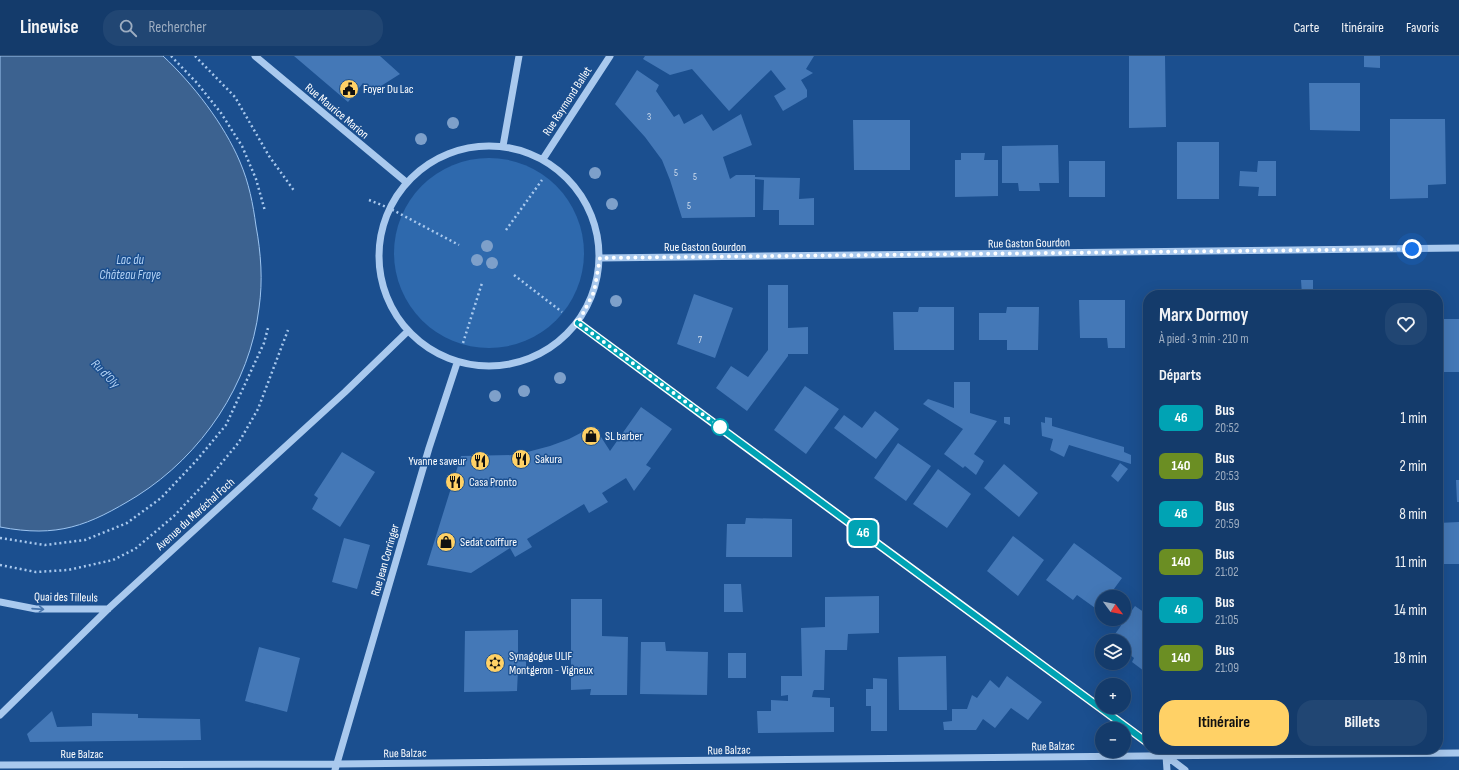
<!DOCTYPE html>
<html lang="fr">
<meta charset="utf-8">
<style>
:root{--surface:#143b6b;--page:#214673;--text:#f1f3f6;--muted:#9dadc1;--line:#33557e;--accent:#ffd166}
body{margin:0;font-family:"Sofia Sans Condensed",sans-serif;background:var(--page);color:var(--text);height:100vh;display:flex;flex-direction:column;font-size:15px;white-space:nowrap}
*{box-sizing:border-box;margin:0}
p{font-size:13px;color:var(--muted)}
.icon{flex:none;width:22px;height:22px;fill:none;stroke:currentColor;stroke-width:2;stroke-linecap:round;stroke-linejoin:round}
.map{position:relative;flex:1;overflow:hidden}
.panel{position:absolute;left:1143px;top:234px;width:300px;height:464px;display:flex;flex-direction:column;background:var(--surface);border-radius:16px;box-shadow:0 4px 16px #0002,0 0 0 1px var(--line)}
.panel>*{flex:none}
.badge{padding:0 8px;border-radius:6px;font-size:14px;line-height:26px}
.needle{width:26px;rotate:122deg}
.tools{position:absolute;left:1095px;top:534px;display:grid;gap:8px}
.tools a{display:grid;place-items:center;width:36px;height:36px;border-radius:50%;background:var(--surface);box-shadow:0 4px 16px #0002,0 0 0 1px var(--line);font-size:20px}
.you{position:absolute;width:20px;height:20px;margin:-10px;border:3px solid #fff;border-radius:50%;background:#1a73e8;box-shadow:0 0 0 6px #1a73e833}
.map>.badge{position:absolute;translate:-50% -50%;box-shadow:0 0 0 2px #fff}
h2{padding:0 16px;font-size:15px;line-height:36px}
.round{display:grid;place-items:center;flex:none;width:42px;height:42px;border-radius:16px;background:var(--page)}
.headline{display:flex;align-items:center;justify-content:space-between;height:68px;padding:0 16px}
h1{font-size:19px;font-weight:700;line-height:30px}
.button{display:flex;gap:8px;margin-top:auto;padding:8px 16px}
.button a{flex:1;height:46px;border-radius:16px;background:var(--accent);color:#111;font-size:16px;font-weight:700;line-height:46px;text-align:center}
.button a+a{background:var(--page);color:var(--text)}
ul{padding:0;list-style:none}
li{display:flex;align-items:center;gap:12px;height:48px;padding:0 16px}
li div{flex:1}
li b{display:block;font-size:15px}
li em{font-style:normal}
li .badge{min-width:44px;font-weight:700;text-align:center}
header{display:flex;align-items:center;gap:24px;box-sizing:border-box;height:56px;padding:0 20px;background:var(--surface);border-bottom:1px solid var(--line)}
header strong{font-size:19px}
nav{display:flex;gap:22px;margin-inline-start:auto;font-size:14px}
.search{width:280px;height:36px;background:var(--page);display:flex;align-items:center;gap:10px;box-sizing:border-box;padding:0 14px;border-radius:16px;color:var(--muted);font-size:15px}
.map>svg:first-child{display:block}
.green{fill:#2e69ad}
.water{fill:#3c6290;stroke:#9cc4f0}
.building{fill:#4478b7}
.lines{fill:none;stroke-linecap:round;stroke-linejoin:round}
.path{stroke:#a9c9ee;stroke-width:2.5;stroke-dasharray:2 3;stroke-linecap:butt}
.minor{stroke:#a9c9ee;stroke-width:7}
.tree{fill:#7ea0ca}
.oneway{stroke:#4674ac}
.line-casing{stroke:#fff;stroke-width:9}
.line{stroke:#00a3b4;stroke-width:6}
.walk{stroke:#fff;stroke-width:4;stroke-dasharray:0 7.2}
.stop-dot{fill:#fff;stroke:#00a3b4;stroke-width:2}
.labels{text-anchor:middle;stroke-width:3;stroke-linejoin:round;paint-order:stroke}
.number-label{font-size:10px;fill:#d0dded}
.poi-label{font-size:12px;fill:#fff;stroke:#1b4f8f;text-anchor:start}
.street-label{font-size:12px;fill:#fff;stroke:#1b4f8f}
.water-label{font-size:13px;font-style:italic;fill:#b5d3f5;stroke:#1b4f8f}
</style>
<header>
<strong>Linewise</strong>
<div class="search"><svg class="icon" aria-label="search" viewBox="0 0 24 24"><circle cx="10" cy="10" r="6"/><path d="M15 15l6 6"/></svg>Rechercher</div>
<nav><a>Carte</a><a>Itinéraire</a><a>Favoris</a></nav>
</header>
<div class="map">
<svg width="1459" height="714" viewBox="0 0 1459 714">
<rect width="100%" height="100%" fill="#1b4f8f"/>
<path class="green" d="M394 197a95 95 0 1 1 190 0a95 95 0 1 1-190 0Z"/>
<path class="water" d="M0,0H163C193,28 224,68 240,106C249,127 253,148 256,170C261,197 263,225 259,252C250,328 202,399 137,440C88,470 58,482 0,471Z"/>
<path class="building" d="M294,0H380L400,18L373,35L363,27L348,46Z
M645,0H814L806,13L813,17L801,24L807,34V41L783,55L774,40L786,33L771,14L729,55L692,13L670,19L643,3Z
M1129,0H1165L1166,71L1129,72Z
M1364,0H1380V12L1364,11Z
M637,14L659,29L656,35L674,61L679,58L684,68L702,58L713,75L741,58L752,89L723,101L730,123L736,119H755V121L800,122L799,143L814,142V169H779V154H763L764,124L755,123V161L682,162L670,124L662,104L645,81L615,48Z
M1309,27H1360V75L1310,74Z
M1390,63H1445L1446,128L1428,129V142L1390,143Z
M853,64H910V114H854Z
M1177,86H1219V143H1177Z
M1058,89L1059,127H1039L1040,135H1019L1018,127H1002V90Z
M961,97H985L984,104H998V140L955,141V104H961Z
M1069,105H1105V141H1069Z
M1258,105H1276V140H1258L1259,131L1239,130L1240,115L1257,116Z
M1301,224H1313V239H1302Z
M768,229H788V272L808,271V298H788V300L747,355L716,332L731,310L748,321L768,294Z
M694,238L733,252L715,302L677,288Z
M1079,244H1125V292H1108L1107,282H1080Z
M919,251H954V294H894L893,256H918Z
M1007,251H1039L1038,294H1007V284H979V257H1006Z
M1439,263H1459V316H1438Z
M1144,274H1148V316L1144,317Z
M954,326H970V357L997,365L974,398L984,405L976,419L965,410L963,412L944,398L963,373L923,348L928,343L954,352Z
M805,330L839,353L806,398L774,374Z
M641,351L672,373L646,409L651,412L634,435L626,422L602,437L608,446L589,457L584,448L561,462L527,483L532,491L515,501L510,492L471,517L427,509L461,400L516,399L550,390L569,383L594,370L610,395Z
M875,355L899,373L876,403L834,372L844,359L862,372Z
M1004,361H1010V369L1004,367Z
M1045,361L1052,362V370L1124,391V396L1131,399V408L1069,389L1064,401L1050,394L1053,383L1042,380L1041,366L1045,367Z
M898,387L931,410L906,445L874,422Z
M342,396L375,416L340,471L312,453L318,442L314,439Z
M1120,407L1128,413L1118,426L1111,420Z
M1004,408L1038,437L1019,461L984,432Z
M938,413L971,438L947,472L913,448Z
M1456,424H1459V446H1457Z
M746,462L792,463V501H726L727,468H745Z
M1459,466V508H1438V467Z
M1013,480L1044,504L1018,540L987,515Z
M344,482L370,489L357,533L332,526Z
M1074,487L1122,522L1108,541H1102V549L1098,554L1077,539L1073,544L1046,524Z
M724,528H741L743,556H724Z
M879,540V577L848,578L847,594H825L824,634H814L813,636L812,641L830,642V651H834V676L758,677L757,655H771V644L788,645V639L781,640V620H802L801,572L825,571V541Z
M571,543H602V580L628,581L627,639H590L591,633L571,634Z
M1135,550L1148,559V618L1132,606L1134,602L1124,594V585H1110Z
M518,574V601H526V613L518,614L517,635L464,636L465,575Z
M641,586H665L666,595L708,596L707,639L640,638Z
M259,591L300,602L287,656L245,645Z
M728,597H746V622H728Z
M946,600L947,654H899L898,601Z
M1007,620L1042,646L1028,664L1011,652L995,672L983,663L976,674H944L943,666L952,665V653H967L972,639L977,642L990,624L999,632Z
M873,622L887,623V675H871V650H866V633H873Z
M52,655L57,671L92,670V657L138,658V662L200,663L201,684L30,686L27,678Z"/>
<g class="lines">
<path class="path" d="M171,0L197,27L221,57L242,90L256,123L265,155
M195,0L235,41L269,100L295,136
M369,144L389,152L459,189
M506,174L542,124
M514,219L562,256
M463,287L482,227
M0,482L45,489L85,484L127,467L161,442L196,405L226,369L264,287L268,272
M0,509L36,516L68,514L113,504L135,493L174,460L205,427L239,386L258,353L288,274"/>
<path class="minor" d="M255,0L406,126
M379 200a110 110 0 1 1 220 0a110 110 0 1 1-220 0Z
M503,90L519,0
M543,103L610,0
M600,202L1459,192
M578,267L1148,687
M0,546L36,553H108
M0,659L108,553L345,336L407,276
M1157,693L1185,714
M1166,700L1167,714
M0,709L337,708L1459,697
M335,714L429,392L457,307"/>
</g>
<g class="tree">
<circle cx="453" cy="67" r="6"/>
<circle cx="421" cy="83" r="6"/>
<circle cx="595" cy="117" r="6"/>
<circle cx="612" cy="148" r="6"/>
<circle cx="487" cy="190" r="6"/>
<circle cx="477" cy="204" r="6"/>
<circle cx="492" cy="207" r="6"/>
<circle cx="616" cy="245" r="6"/>
<circle cx="560" cy="322" r="6"/>
<circle cx="524" cy="335" r="6"/>
<circle cx="495" cy="340" r="6"/>
</g>
<defs><path id="oneway-shaft" d="M-6 0H5M1.5-3L5.5 0L1.5 3" fill="none" stroke-width="1.6" stroke-linecap="round" stroke-linejoin="round"/></defs>
<use class="oneway" href="#oneway-shaft" transform="translate(38 553) rotate(4)"/>
<g class="lines">
<g class="line-casing">
<path id="line" d="M578,267L1148,687"/>
</g>
<use href="#line" class="line"/>
<path class="walk" d="M720,371L578,267L594,236L600,202L1412,193"/>
</g>
<defs>
<g id="civic-disc" transform="scale(1)"><circle r="9.5" fill="#ffd166" stroke="#1b4f8f"/><path d="M-.6-6.5H3V-4.5H.6V-3L4-1V1h2V6H-6V1h2V-1L-.6-3ZM-1.2 2.5V6h2.4V2.5Z" fill="#111"/></g>
<g id="shop-disc" transform="scale(1)"><circle r="9.5" fill="#ffd166" stroke="#1b4f8f"/><path d="M-5-2.5h2.3a2.7 3.5 0 0 1 5.4 0H5L5.5 6h-11ZM-1.5-2.5h3a1.5 2.3 0 0 0-3 0Z" fill="#111"/></g>
<g id="restaurant-disc" transform="scale(1)"><circle r="9.5" fill="#ffd166" stroke="#1b4f8f"/><path d="M-5-6h1v4h1v-4h1v4h1v-4h1v5L-1.5 .5V6h-2V.5L-5-1ZM5-6V6H3V1.5H1.5Q1.5-4 5-6Z" fill="#111"/></g>
<g id="synagogue-disc" transform="scale(1)"><circle r="9.5" fill="#ffd166" stroke="#1b4f8f"/><path d="M0-6.5L5.6 3.2H-5.6ZM0 6.5L5.6-3.2H-5.6Z" fill="#111"/></g>
</defs>
<g fill-rule="evenodd">
<use href="#civic-disc" x="349" y="33"/>
<use href="#shop-disc" x="591" y="380"/>
<use href="#restaurant-disc" x="521" y="403"/>
<use href="#restaurant-disc" x="480" y="405"/>
<use href="#restaurant-disc" x="455" y="426"/>
<use href="#shop-disc" x="446" y="486"/>
<use href="#synagogue-disc" x="495" y="607"/>
</g>
<circle class="stop-dot" cx="720" cy="371" r="8"/>
<g class="labels">
<g class="number-label">
<text x="649" y="64">3</text>
<text x="676" y="120">5</text>
<text x="695" y="124">5</text>
<text x="689" y="153">5</text>
<text x="700" y="287">7</text>
</g>
<g class="poi-label">
<text x="363" y="37">Foyer Du Lac</text>
<text x="605" y="384">SL barber</text>
<text x="535" y="407">Sakura</text>
<text x="466" y="409" text-anchor="end">Yvanne saveur</text>
<text x="469" y="430">Casa Pronto</text>
<text x="460" y="490">Sedat coiffure</text>
<text x="509" y="604">Synagogue ULIF<tspan x="509" dy="14">Montgeron - Vigneux</tspan></text>
</g>
<g class="street-label">
<text transform="translate(567 45) rotate(-57)" y="4">Rue Raymond Ballet</text>
<text transform="translate(337 55) rotate(40)" y="4">Rue Maurice Marion</text>
<text transform="translate(1029 187) rotate(-1)" y="4">Rue Gaston Gourdon</text>
<text x="705" y="195">Rue Gaston Gourdon</text>
<text transform="translate(195 458) rotate(-42)" y="4">Avenue du Maréchal Foch</text>
<text transform="translate(385 504) rotate(-74)" y="4">Rue Jean Corringer</text>
<text transform="translate(66 541) rotate(1)" y="4">Quai des Tilleuls</text>
<text transform="translate(1053 690) rotate(-1)" y="4">Rue Balzac</text>
<text transform="translate(729 694) rotate(-1)" y="4">Rue Balzac</text>
<text transform="translate(405 697) rotate(-1)" y="4">Rue Balzac</text>
<text x="82" y="702">Rue Balzac</text>
</g>
<g class="water-label">
<text x="130" y="208">Lac du<tspan x="130" dy="15">Château Fraye</tspan></text>
<text transform="translate(106 317) rotate(46)" y="5">Ru d'Oly</text>
</g>
</g>
</svg>
<div class="tools">
<a><svg class="needle" viewBox="-14 -14 28 28"><path d="M0-13l5 13h-10z" fill="#e53935"/><path d="M0 13l5-13h-10z" fill="#9dadc1"/></svg></a>
<a><svg class="icon" aria-label="layers" viewBox="0 0 24 24"><path d="M12 4l9 5-9 5-9-5zM3 14l9 5 9-5"/></svg></a>
<a>+</a>
<a>−</a>
</div>
<div class="you" style="left:1412px;top:193px"></div>
<b class="badge" style="left:863px;top:477px;background:#00a3b4;color:#fff">46</b>
<section class="panel">
<div class="headline"><div><h1>Marx Dormoy</h1><p>À pied · 3 min · 210 m</p></div><a class="round"><svg class="icon" aria-label="heart" viewBox="0 0 24 24"><path d="M12 20l-8-8c-3-5 5-10 8-4 3-6 11-1 8 4z"/></svg></a></div>
<h2>Départs</h2>
<ul>
<li><span class="badge" style="background:#00a3b4;color:#fff">46</span><div><b>Bus</b><p>20:52</p></div><em>1 min</em></li>
<li><span class="badge" style="background:#6b8e23;color:#fff">140</span><div><b>Bus</b><p>20:53</p></div><em>2 min</em></li>
<li><span class="badge" style="background:#00a3b4;color:#fff">46</span><div><b>Bus</b><p>20:59</p></div><em>8 min</em></li>
<li><span class="badge" style="background:#6b8e23;color:#fff">140</span><div><b>Bus</b><p>21:02</p></div><em>11 min</em></li>
<li><span class="badge" style="background:#00a3b4;color:#fff">46</span><div><b>Bus</b><p>21:05</p></div><em>14 min</em></li>
<li><span class="badge" style="background:#6b8e23;color:#fff">140</span><div><b>Bus</b><p>21:09</p></div><em>18 min</em></li>
</ul>
<div class="button"><a>Itinéraire</a><a>Billets</a></div>
</section>
</div>
